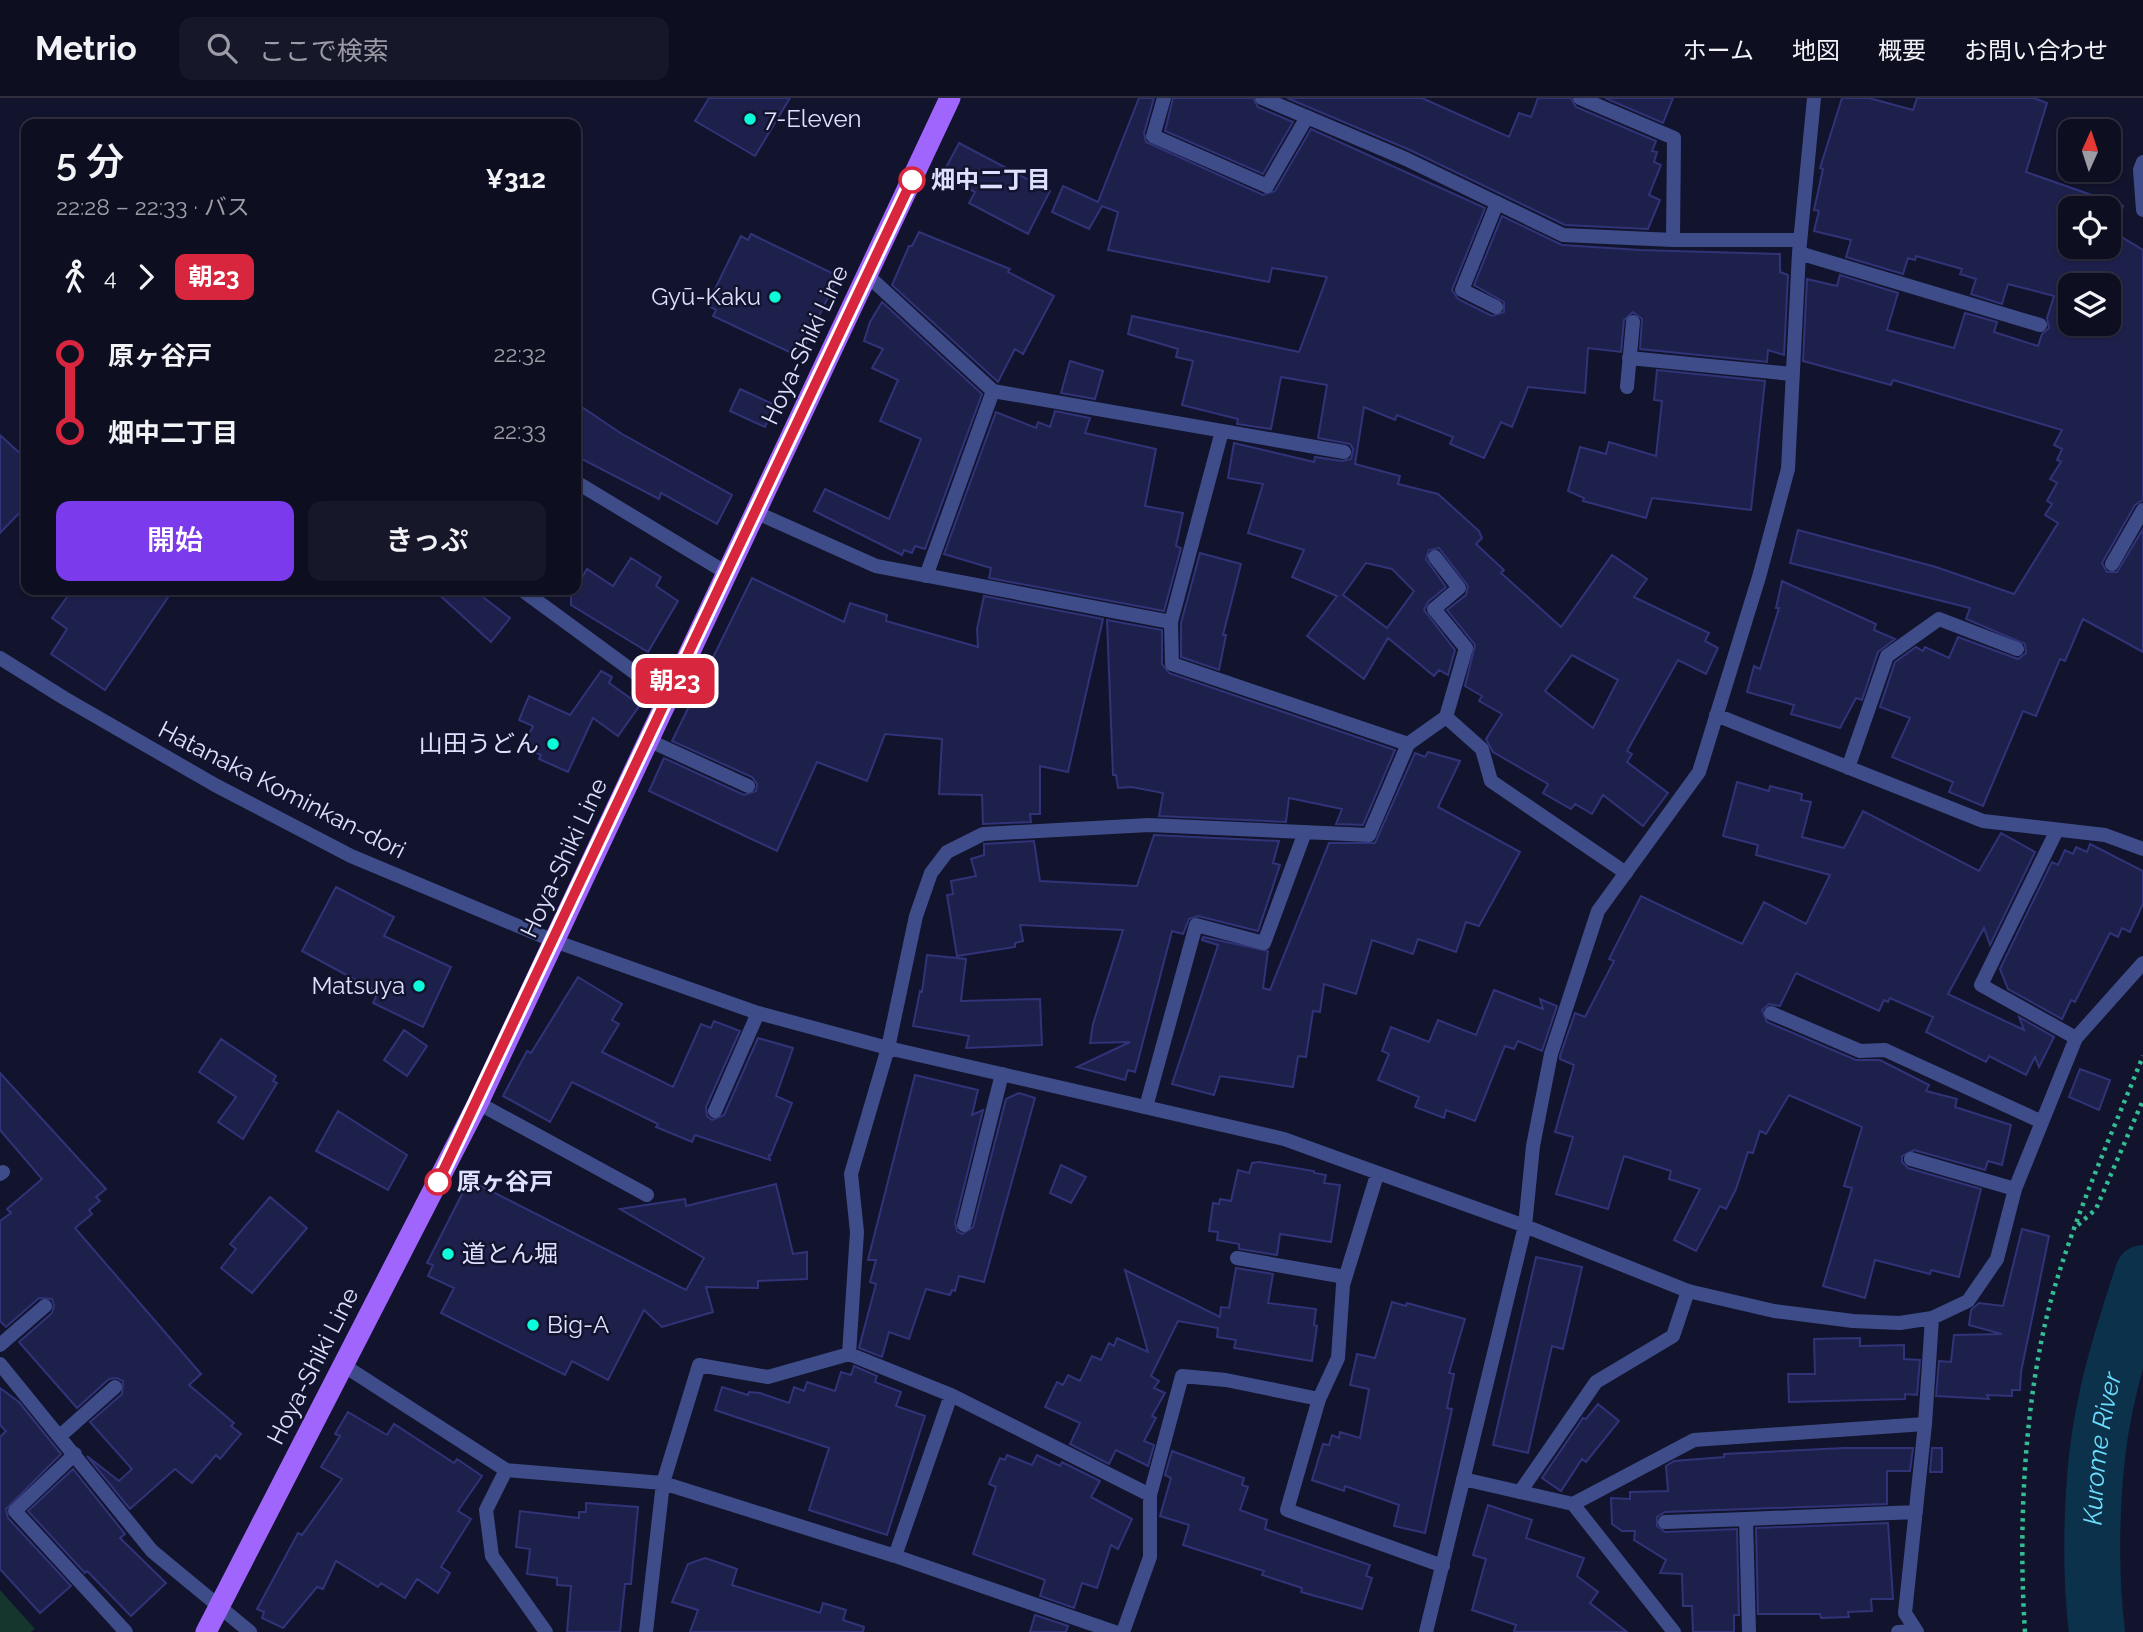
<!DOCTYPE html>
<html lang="ja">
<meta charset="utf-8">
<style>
:root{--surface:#0e0e21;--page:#17172a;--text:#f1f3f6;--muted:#9b9ca5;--line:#2e2e3f;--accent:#7c3aed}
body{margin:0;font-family:Raleway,"Noto Sans JP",sans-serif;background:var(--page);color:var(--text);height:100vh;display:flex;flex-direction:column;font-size:26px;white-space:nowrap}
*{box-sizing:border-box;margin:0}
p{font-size:23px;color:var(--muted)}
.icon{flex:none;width:38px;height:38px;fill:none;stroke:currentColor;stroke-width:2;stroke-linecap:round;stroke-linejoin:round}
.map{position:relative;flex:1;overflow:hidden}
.side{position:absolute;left:21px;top:21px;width:560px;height:476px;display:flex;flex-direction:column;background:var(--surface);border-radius:14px;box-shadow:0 2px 5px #0004,0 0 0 2px var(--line)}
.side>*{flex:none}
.badge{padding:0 14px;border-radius:10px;font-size:24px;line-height:46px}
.needle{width:46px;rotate:3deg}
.buttons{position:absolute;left:2058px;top:21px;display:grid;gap:14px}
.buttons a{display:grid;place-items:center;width:63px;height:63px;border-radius:14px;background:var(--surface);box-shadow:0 2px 5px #0004,0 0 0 2px var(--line);font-size:35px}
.map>.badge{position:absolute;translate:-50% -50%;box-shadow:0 0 0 4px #fff}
.legs{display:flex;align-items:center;gap:10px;height:77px;padding:0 35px;font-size:23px}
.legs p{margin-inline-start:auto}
.head{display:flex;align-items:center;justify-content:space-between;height:119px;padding:0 35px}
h1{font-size:38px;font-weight:600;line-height:52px}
.cta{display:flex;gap:14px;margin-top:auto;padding:14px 35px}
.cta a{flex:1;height:80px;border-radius:14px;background:var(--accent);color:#fff;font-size:28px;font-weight:600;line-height:80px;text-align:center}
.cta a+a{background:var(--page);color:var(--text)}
ul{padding:0 35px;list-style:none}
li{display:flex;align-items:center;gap:24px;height:77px;font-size:26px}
li i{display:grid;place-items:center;width:10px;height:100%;margin:0 9px;background:currentColor}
li i::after{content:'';width:18px;height:18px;margin:-9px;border:5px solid;border-radius:50%;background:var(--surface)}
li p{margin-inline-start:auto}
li:first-child i{background:linear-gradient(#0000 50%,currentColor 0)}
li:last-child i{background:linear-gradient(currentColor 50%,#0000 0)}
header{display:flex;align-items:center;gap:42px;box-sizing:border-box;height:98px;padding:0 35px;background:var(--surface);border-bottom:2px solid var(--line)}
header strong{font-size:33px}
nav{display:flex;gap:38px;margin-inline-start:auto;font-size:24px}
.search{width:490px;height:63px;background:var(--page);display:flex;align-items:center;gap:18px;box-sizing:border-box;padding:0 24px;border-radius:14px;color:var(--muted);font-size:26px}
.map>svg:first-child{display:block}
.green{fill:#15362d}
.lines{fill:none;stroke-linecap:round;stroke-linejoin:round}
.river{stroke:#0c314a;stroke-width:56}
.building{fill:#1e204c;stroke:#303378;stroke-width:2;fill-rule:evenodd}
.path{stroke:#33bd94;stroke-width:4.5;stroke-dasharray:3.5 5;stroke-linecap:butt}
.service{stroke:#3e4d8a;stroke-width:14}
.minor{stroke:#3e4d8a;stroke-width:14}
.primary{stroke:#a065fd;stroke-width:21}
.line-1-casing{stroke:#fff;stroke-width:16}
.line-1{stroke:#d7263d;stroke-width:10}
.poi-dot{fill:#0cfcdb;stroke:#12132c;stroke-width:2.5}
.stop-1-dot{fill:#fff;stroke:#d7263d;stroke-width:3.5}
.labels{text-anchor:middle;stroke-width:5;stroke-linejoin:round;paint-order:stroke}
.poi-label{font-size:24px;fill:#dde1ff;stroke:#12132c;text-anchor:start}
.stop-label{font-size:24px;font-weight:bold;fill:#dde1ff;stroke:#12132c;text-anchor:start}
.street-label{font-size:24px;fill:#dde1ff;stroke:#12132c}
.water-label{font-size:26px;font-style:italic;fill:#6cdcfd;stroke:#12132c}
</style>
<header>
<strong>Metrio</strong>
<div class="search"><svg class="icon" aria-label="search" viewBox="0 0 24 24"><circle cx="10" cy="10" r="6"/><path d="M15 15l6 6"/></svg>ここで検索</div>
<nav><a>ホーム</a><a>地図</a><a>概要</a><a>お問い合わせ</a></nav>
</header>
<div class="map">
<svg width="2143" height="1534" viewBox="0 0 2143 1534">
<rect width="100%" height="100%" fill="#12132c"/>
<path class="green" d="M0,1492L35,1531L31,1534H0Z"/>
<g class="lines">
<path class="river" id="s1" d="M2097,1534C2089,1470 2091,1378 2104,1314C2113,1267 2128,1221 2143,1175"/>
</g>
<path class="building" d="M709,0H790L755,58L695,23Z
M1139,0H1154L1144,35L1146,44L1263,97L1275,93L1311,31L1485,110L1452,192L1458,201L1492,218L1504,214V204L1474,187L1502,118L1562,147L1640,152L1780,156V174L1788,177L1784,257L1768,252L1767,264L1640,251L1642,221L1633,214L1624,222L1621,254L1588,250L1585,295L1528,289L1512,329L1501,324L1484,360L1450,346L1453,339L1397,317L1395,322L1364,309L1355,366L1400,378L1398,386L1438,396L1479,433L1482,440L1476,446L1504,472L1501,475L1561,529L1612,457L1647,481L1634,499L1709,535L1705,543L1718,550L1706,576L1678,562L1627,653L1632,656L1627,664L1668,695L1643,728L1603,697L1592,716L1575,706L1571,711L1543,695L1548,686L1493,654L1486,641L1502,616L1479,603L1482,598L1465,588L1475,547L1447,512L1466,497L1468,488L1439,450L1429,452L1426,461L1446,489L1428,504L1424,512L1455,552L1448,577L1439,572L1434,578L1388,540L1364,581L1307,538L1337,498L1292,479L1304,452L1248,435L1263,386L1228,380L1234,345L1314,364L1315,359L1342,363L1351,361L1353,351L1350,346L1318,340L1327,287L1281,279L1271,331L1237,326L1238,321L1182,307L1193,263L1176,259L1178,251L1128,236L1132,218L1299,254L1327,179L1272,170L1269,184L1108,152L1118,114L1102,108L1089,131L1052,114L1063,88L1098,104ZM1366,465L1392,471L1414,493L1387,530L1343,497ZM1572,557L1618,582L1593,630L1545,593Z
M1173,0H1253L1258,9L1293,24L1263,76L1165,33Z
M1287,0H1422L1509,39L1519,15L1531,19L1538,0H1571L1576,9L1656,43L1652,53L1657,54L1654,64L1661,67L1649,97L1660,102L1648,131L1565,127L1410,52Z
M1605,0H1673L1663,25Z
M1842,0H1869L1913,12L1917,0H2034L2047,5L2026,74L2123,108L2115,135L2143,152V402L2135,407L2102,465L2107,474H2117L2143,431V554L2083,521L2065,563L2060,561L2036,618L2023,613L1983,708L1949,694L1953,684L1892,659L1910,620L1880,609L1895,564L1916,549L1923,553L1925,549L1949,560L1958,539L2018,561L2026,555L2025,546L1966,521L1970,510L1790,465L1798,432L1936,469L2014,496L2058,425L2045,417L2052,406L2047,403L2057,385L2050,381L2061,364L2057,362L2062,351L2054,347L2062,332L1893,282L1891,287L1803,263L1807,181L1837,188L1840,177L1898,195L1887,232L1954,250L1965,215L1997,224L1994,234L2038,248L2042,236L2049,230L2047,220L2054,198L2008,186L2002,206L1971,196L1976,181L1960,176L1962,171L1916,158L1915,162L1908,160L1903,176L1846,159L1851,142L1814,133L1819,113L1814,112L1823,71L1820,70ZM2070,110H2109V149H2070ZM2070,187H2109V226H2070Z
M959,45L1050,93L1028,136L969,105L975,94L942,77Z
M919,134L1010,171L1008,174L1054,198L1023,256L1015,251L998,284L892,187L909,148H912Z
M751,136L838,178L800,259L713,218L716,212L707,207L741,138L748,142Z
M882,204L982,296L925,451L915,448L912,455L904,452L902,457L814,413L825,391L889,421L921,341L880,323L898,282L872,270L883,251L864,243L870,224Z
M1070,263L1103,273L1095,301L1061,295Z
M1657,272L1765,283L1751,412L1652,400L1646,420L1583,403L1584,400L1568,393L1580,349L1606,356L1609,344L1656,358L1662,303L1654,302Z
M740,291L775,307L765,329L730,313Z
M576,305L622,336L732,397L717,426L661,395L659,401L576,358Z
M1055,313L1090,320L1085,335L1156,351L1145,408L1183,415L1176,448L1181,450L1164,513L989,480L991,470L944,456L996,314L1036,330L1038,324L1050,329Z
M0,337L26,361V408L0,435Z
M1200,455L1241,466L1223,537H1226L1219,572L1181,559V525Z
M631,460L661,479L656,488L678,503L648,554L571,507V498L587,471L613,488Z
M752,480L844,524L850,505L887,517L886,523L978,549L977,531L984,498L1103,521L1068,674L1040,668V716H1030L1031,724L983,726L982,697L939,696L942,641L885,636L867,683L817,664L777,753L649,693L664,660L744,697L756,693L757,686L752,679L672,643Z
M1782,483L1876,526L1874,532L1895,541L1878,554L1862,602L1856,600L1840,630L1791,616L1794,607L1747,594L1754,568L1760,571L1779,510H1776Z
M72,492H173L105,592L51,556L67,531L52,520Z
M434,492H474L510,520L491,544Z
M1107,522L1162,532V566L1169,575L1395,652L1363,727L1336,726L1342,711L1289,700L1286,724L1159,718L1163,695L1132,689L1118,690L1116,677H1113Z
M601,573L612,579L609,585L640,607L618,638L593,620L568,674L539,661L541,657L523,649L533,628L519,622L529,598L570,617Z
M1428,654L1460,663L1438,709L1520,754L1479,828L1466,824L1456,854L1418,841L1413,856L1372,842L1356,896L1324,886L1320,914L1313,913L1306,959L1298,958L1293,989L1220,978L1214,997L1172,986L1218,847L1202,842L1203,839L1268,853L1263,890L1270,892L1329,745H1375L1415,655L1425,659Z
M1737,684L1769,693L1770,688L1802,696L1801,702L1811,704L1802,739L1844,750L1863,713L1979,773L2001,735L2035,754L1990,847L1984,830L1948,896L2024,932L2019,919L2054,939L2039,969L2035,959L2026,977L1989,958L1986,964L1926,934L1933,919L1890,900L1888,904L1884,902L1879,913L1796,875L1780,908L1769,906L1762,912L1767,924L1856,962H1880L1929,987L1926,993L1957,1001L1955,1009L2011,1027L2002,1067L1988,1063L1985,1072L1914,1052L1902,1058V1064L1908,1070L1981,1091L1959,1179L1931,1172L1930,1176L1875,1162L1865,1200L1823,1188L1852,1090L1844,1088L1862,1029L1789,997L1766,1036L1760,1033L1753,1055L1748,1054L1736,1091L1726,1111L1720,1108L1696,1153L1674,1142L1700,1091L1669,1081L1671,1073L1624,1058L1608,1111L1556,1096L1573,1039L1555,1034L1574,967L1560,961V958L1575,915L1585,919L1614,863L1609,861L1641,798L1742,846L1764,804L1806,826L1830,777L1756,757L1758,747L1723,738Z
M1154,737L1279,743L1273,765L1280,767L1258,833L1198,818L1189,821L1183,836L1172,833L1135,974L1128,972L1125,982L1077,969L1130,944L1090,945L1093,926L1123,832L1020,827L1023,843L1015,845V849L957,858L947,797L953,796L951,783L976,778L971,761L984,757V746L1034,743L1040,783L1137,788Z
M2090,746L2143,773V806L2130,834L2122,830L2118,839L2110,835L2075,904L2071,902L2062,921L2008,891L2000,871L2052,764L2058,767L2065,752L2073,756L2076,749L2087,754Z
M336,789L394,819L384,838L451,869L423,929L373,905L378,894L302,853Z
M927,857L966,861L961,903L1040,901L1042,947L966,950L969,938L913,928L920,893L922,894Z
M578,879L622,906L612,922L619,926L602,954L673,989L701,926L711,930L714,923L740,933L706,1009L707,1018L712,1022L724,1017L758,940L793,950L776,998L792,1005L771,1057H769L770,1062L695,1037L692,1044L656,1029L658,1026L572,984L550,1024L503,998L527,953L531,955Z
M1494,892L1543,911L1540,901L1557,908L1542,953L1518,943L1514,951L1505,948L1475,1023L1446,1012L1444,1020L1415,1009L1419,999L1378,982L1389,956L1382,953L1391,929L1429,944L1438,922L1476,937Z
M404,932L427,948L407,978L384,962Z
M221,941L276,978L273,983L277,985L243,1041L218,1024L236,999L199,974Z
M2080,971L2110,982L2099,1012L2069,999Z
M0,975L106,1091L96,1099L100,1103L89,1112L92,1116L75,1130L201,1276L189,1287L234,1325L231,1328L241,1336L220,1361L216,1357L192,1385L175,1371L130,1411L87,1358L119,1383L132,1371L90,1324L122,1296L123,1283L117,1280L109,1281L77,1310L19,1244L52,1215L54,1207L52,1201L39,1200L6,1229L0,1223V1123L11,1115L7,1111L42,1081L0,1032Z
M915,977L978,992L972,1017L983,1012L955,1125L957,1133L962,1136L973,1129L1006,1001L1019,995L1035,1000L984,1184L959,1178L955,1193L952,1192L950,1197L926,1191L909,1241L889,1234L882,1259L859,1250L876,1186L870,1184L876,1162H868Z
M338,1013L407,1057L388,1092L316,1053Z
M1259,1064L1314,1073V1075L1326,1077L1324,1085L1340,1087L1331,1144L1280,1136L1277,1157L1239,1151V1146L1217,1142L1218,1134L1209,1133L1213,1105L1219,1106L1220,1101L1231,1103L1238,1072L1249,1075L1252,1065Z
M1061,1067L1086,1079L1071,1105L1050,1095Z
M477,1086L686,1192L704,1160L620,1111L685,1101L686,1108L776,1086L793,1156L807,1154V1181L758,1183V1190L706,1189L713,1214L662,1229L644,1212L608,1282L572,1263L565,1277L441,1215L454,1190L428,1178L433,1167L427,1165L464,1092L471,1095Z
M270,1099L307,1130L252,1195L221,1170L236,1151L230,1146Z
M2022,1131L2049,1138L2021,1274L2020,1292H2012V1298L1987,1297L1989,1301L1936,1298L1939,1263L1951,1264L1954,1237L2002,1236L1969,1227L1971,1212L1979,1205L2003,1208Z
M1536,1159L1582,1169L1563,1251L1552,1248L1528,1355L1493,1347Z
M1236,1170L1273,1176L1268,1205L1316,1211L1314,1227L1317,1228L1312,1263L1234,1250L1236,1242L1217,1239L1218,1230L1178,1223L1151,1278L1159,1283L1154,1290L1165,1295L1152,1318L1156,1320L1144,1343L1154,1347L1148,1368L1116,1352L1109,1366L1070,1346L1080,1325L1045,1309L1057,1284L1063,1287L1068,1277L1080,1283L1092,1258L1101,1262L1109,1245L1114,1248L1117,1240L1148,1254L1125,1172L1220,1219L1221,1209L1229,1210Z
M1392,1204L1406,1208L1407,1205L1465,1221L1449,1275L1454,1276L1447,1310L1452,1311L1425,1435L1394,1428L1399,1407L1345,1388L1344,1393L1312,1382L1323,1346L1329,1347L1332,1337L1339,1340L1340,1334L1360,1340L1369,1291L1350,1287L1357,1256L1375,1260Z
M1860,1240V1248L1904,1247V1261L1920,1262L1917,1297L1905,1296V1301L1789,1304L1788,1276H1815L1814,1241Z
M854,1268L877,1278L875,1284L901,1294L896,1308L925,1318L887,1437L809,1412L829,1350L715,1312L722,1289L748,1297L749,1294L760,1295L789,1305L794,1289L804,1293L807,1284L835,1293L841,1274L851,1277Z
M0,1290L19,1304L61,1356L6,1411L8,1420L71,1488L40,1515L0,1471V1339L6,1333L0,1327Z
M1598,1306L1619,1323L1586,1364L1582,1361L1561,1393L1542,1380L1583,1320L1586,1321Z
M348,1314L387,1337L394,1326L454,1365L457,1361L482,1378L458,1413L471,1421L441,1469L450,1475L438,1495L417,1481L405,1500L381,1485L378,1489L336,1463L323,1491L317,1489L283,1530L262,1520L264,1514L257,1511L298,1435L302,1437L342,1381L321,1369L340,1338L335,1336Z
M1844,1350H1913L1910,1373H1887V1406L1665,1414L1657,1419V1428L1665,1434L1737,1431L1739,1517H1734V1534H1693L1692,1508H1683L1682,1476L1660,1475L1666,1462L1634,1442L1635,1433H1622L1612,1426L1611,1400L1630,1401V1394L1668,1393L1666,1368L1674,1363L1724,1359V1356Z
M1932,1350H1942V1374H1930Z
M1172,1353L1244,1380L1242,1387L1248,1389L1240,1412L1267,1422L1265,1431L1370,1467L1366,1478L1372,1480L1362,1511L1301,1494L1302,1490L1262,1477L1264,1473L1183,1447L1189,1427L1160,1418L1171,1380L1165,1377Z
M1007,1357L1032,1367L1037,1357L1060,1368L1062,1364L1100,1383L1091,1399L1132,1421L1118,1451L1111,1447L1097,1490L1082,1485L1074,1510L1040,1498L1045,1482L973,1456L996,1389L989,1386L1000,1360L1005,1362Z
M73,1371L125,1436L120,1440L166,1485L131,1518L87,1473L85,1475L28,1413Z
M586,1405L638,1409L631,1486H625L620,1534H567L571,1488L557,1487V1480L527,1476L530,1451L516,1449L520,1413L579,1420V1414H586Z
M1488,1407L1532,1422L1526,1440L1584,1460L1577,1478L1598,1494L1590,1505L1627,1534H1514L1516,1527L1472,1512L1486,1461L1473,1457Z
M1888,1425L1893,1501H1871L1872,1513L1848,1514L1849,1519L1821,1520L1820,1516H1758L1756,1430Z
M705,1460L737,1471L732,1487L820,1515L823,1505L846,1512L843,1522L864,1529L863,1534H690L698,1512L672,1504L688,1466Z
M1035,1517L1068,1528L1066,1534H1030Z"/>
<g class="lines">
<path class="path" d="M2078,1127L2096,1111L2143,1002
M2025,1534C2018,1430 2024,1302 2051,1202C2074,1119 2111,1038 2143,958"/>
<path class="service" d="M1164,0L1153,38L1267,88L1307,19
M867,177L993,293L1344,354
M1496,209L1462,192L1497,105
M1629,260L1792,276
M1627,289L1633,224
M1222,333L1171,524L1172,566L1408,646L1446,619L1482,651L1491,683L1626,775
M576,384L725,474
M1435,459L1459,490L1434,511L1466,550L1446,619
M926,478L993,293
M522,492L668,599
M648,642L748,688
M2057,732L1981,887L2076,940
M888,950L916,818L931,775L947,754L983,736L1149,727L1369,737L1408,646
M478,1005L647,1097
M1146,1009L1196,827L1264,845L1305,734
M715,1013L758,915
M1911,1061L2015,1091
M964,1127L1002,976
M1237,1160L1345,1179
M1319,1301L1287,1412L1443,1468
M75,1356L15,1413L126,1534
M506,1372L486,1412L492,1458L546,1534
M1520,1394L1596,1284L1673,1238L1688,1193
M1573,1406L1694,1342L1925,1326
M1665,1424L1746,1421L1749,1534
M1898,1534L1916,1533"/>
<path class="minor" d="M1262,0L1406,61L1563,137L1673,142H1800
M1580,0L1674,40L1673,142
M2143,64L2140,72L2143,112
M1799,155L2040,227
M755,414L876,468L1171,524
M2112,466L2143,412
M0,560L64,600L215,687L351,758L554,843L758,915L888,950L1284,1041L1525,1128L1533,1048L1551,956L1598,813L1699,674L1759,479L1788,371L1799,155L1814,0
M1716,617L1983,723L2105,737L2143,751
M1848,670L1887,558L1939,521L2017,551
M1771,915L1860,953L1885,952L2040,1023
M0,1076L3,1074
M0,1247L45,1208
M849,1256L857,1134L851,1076L888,950
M0,1266L152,1453L250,1534
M343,1267L506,1372L663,1385L895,1458L1115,1534
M60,1338L115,1289
M1463,1381L1573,1406L1674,1534
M1746,1421L1916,1414
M895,1458L951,1297
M646,1534L663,1385L699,1267L768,1279L849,1256L951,1297L1150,1397
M1123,1534L1150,1459V1397L1182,1278L1226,1282L1319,1301L1338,1260L1343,1187L1377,1077
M1426,1534L1525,1128L1688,1193L1774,1213L1853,1223L1900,1225L1932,1220L1968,1203L1997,1161L2015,1091L2076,940L2143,865
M1917,1534L1905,1515L1925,1326L1932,1220"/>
<path class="primary" d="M206,1534L478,1005L950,0"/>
</g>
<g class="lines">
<g class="line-1-casing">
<path id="line-1" d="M438,1084L912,82"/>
</g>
<use href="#line-1" class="line-1"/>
</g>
<g class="poi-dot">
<circle cx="750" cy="21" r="7"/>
<circle cx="775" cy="199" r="7"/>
<circle cx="553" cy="646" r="7"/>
<circle cx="419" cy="888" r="7"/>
<circle cx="448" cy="1156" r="7"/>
<circle cx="533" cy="1227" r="7"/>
</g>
<g class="stop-1-dot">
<circle cx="912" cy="82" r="12"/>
<circle cx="438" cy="1084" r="12"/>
</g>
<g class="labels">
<g class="poi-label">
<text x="764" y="29">7-Eleven</text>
<text x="761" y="207" text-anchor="end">Gyū-Kaku</text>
<text x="539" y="654" text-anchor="end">山田うどん</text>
<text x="405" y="896" text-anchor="end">Matsuya</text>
<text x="462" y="1164">道とん堀</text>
<text x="547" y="1235">Big-A</text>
</g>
<g class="stop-label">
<text x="931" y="90">畑中二丁目</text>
<text x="457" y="1092">原ヶ谷戸</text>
</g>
<g class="street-label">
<text transform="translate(805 247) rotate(-65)" y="8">Hoya-Shiki Line</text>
<text transform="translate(282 692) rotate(27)" y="8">Hatanaka Kominkan-dori</text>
<text transform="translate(564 760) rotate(-65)" y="8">Hoya-Shiki Line</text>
<text transform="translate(313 1268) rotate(-63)" y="8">Hoya-Shiki Line</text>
</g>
<g class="water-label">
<text dy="9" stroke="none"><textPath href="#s1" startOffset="184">Kurome River</textPath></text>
</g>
</g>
</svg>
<div class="buttons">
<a><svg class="needle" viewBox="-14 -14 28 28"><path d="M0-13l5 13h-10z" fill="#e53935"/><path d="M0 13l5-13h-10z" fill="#9b9ca5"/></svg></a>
<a><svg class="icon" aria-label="locate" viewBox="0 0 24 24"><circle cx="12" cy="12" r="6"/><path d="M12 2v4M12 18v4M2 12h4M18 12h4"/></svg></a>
<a><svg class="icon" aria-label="layers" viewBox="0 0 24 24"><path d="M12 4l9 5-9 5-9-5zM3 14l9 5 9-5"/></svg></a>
</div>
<b class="badge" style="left:675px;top:583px;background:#d7263d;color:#fff">朝23</b>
<section class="side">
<div class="head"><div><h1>5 分</h1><p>22:28 – 22:33 · バス</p></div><b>¥312</b></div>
<div class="legs"><svg class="icon" aria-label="walk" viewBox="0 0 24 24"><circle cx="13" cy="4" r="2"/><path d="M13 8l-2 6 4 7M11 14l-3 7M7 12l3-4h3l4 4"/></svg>4<svg class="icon" aria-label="forward" viewBox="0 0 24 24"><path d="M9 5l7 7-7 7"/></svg><b class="badge" style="background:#d7263d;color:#fff">朝23</b></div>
<ul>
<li><i style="color:#d7263d"></i><b>原ヶ谷戸</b><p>22:32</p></li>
<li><i style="color:#d7263d"></i><b>畑中二丁目</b><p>22:33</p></li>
</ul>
<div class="cta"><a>開始</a><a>きっぷ</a></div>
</section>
</div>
